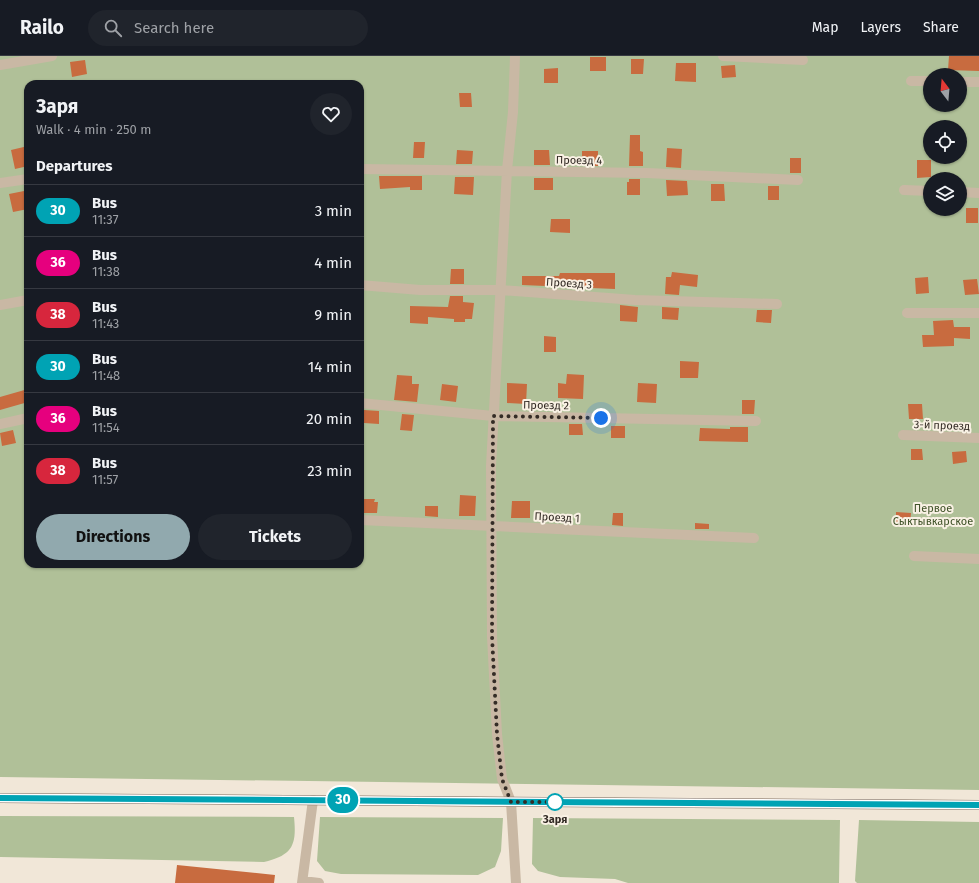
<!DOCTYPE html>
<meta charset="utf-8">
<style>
:root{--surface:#171b24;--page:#20242c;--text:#f1f3f6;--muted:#9ea1a6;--line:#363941;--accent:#91a9ae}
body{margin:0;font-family:"Fira Sans",sans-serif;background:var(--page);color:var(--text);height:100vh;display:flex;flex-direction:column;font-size:15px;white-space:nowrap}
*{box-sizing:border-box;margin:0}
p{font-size:13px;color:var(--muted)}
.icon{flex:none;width:22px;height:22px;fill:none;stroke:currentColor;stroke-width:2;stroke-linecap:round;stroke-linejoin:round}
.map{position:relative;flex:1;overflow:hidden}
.panel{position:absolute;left:24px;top:24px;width:340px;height:488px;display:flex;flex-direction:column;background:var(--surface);border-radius:12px;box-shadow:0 1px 3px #0004}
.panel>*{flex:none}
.badge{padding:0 8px;border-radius:13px;font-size:14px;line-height:26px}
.needle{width:26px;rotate:344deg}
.controls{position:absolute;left:923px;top:12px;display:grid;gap:8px}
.controls a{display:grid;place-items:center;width:44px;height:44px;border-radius:50%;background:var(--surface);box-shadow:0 1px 3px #0004;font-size:20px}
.you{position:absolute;width:20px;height:20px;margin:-10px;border:3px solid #fff;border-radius:50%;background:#1a73e8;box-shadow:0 0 0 6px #1a73e833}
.map>.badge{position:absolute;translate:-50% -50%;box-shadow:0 0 0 2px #fff}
h2{padding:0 12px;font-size:15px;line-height:36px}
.round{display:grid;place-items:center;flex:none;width:42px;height:42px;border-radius:21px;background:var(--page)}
.summary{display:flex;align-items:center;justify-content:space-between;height:68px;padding:0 12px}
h1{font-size:19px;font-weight:700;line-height:30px}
.cta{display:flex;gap:8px;margin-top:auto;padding:8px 12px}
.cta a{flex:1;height:46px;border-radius:24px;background:var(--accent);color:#111;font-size:16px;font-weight:700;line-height:46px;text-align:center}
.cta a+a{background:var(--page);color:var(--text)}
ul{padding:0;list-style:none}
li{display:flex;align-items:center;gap:12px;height:52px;padding:0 12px;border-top:1px solid var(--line)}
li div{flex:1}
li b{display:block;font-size:15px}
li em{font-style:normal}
li .badge{min-width:44px;font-weight:700;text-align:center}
header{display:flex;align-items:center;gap:24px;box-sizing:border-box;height:56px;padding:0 20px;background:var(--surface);border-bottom:1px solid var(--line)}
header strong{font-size:19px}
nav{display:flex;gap:22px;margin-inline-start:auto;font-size:14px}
.search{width:280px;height:36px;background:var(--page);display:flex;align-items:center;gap:10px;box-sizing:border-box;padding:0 14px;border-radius:22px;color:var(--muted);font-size:15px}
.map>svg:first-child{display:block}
.green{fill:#b0c098;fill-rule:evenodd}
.building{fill:#c86b3f}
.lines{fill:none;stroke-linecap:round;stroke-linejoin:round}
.minor{stroke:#c9b8a4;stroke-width:10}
.major{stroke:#776456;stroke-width:10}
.line-casing{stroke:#fff;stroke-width:9}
.line{stroke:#00a3b4;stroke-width:6}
.walk{stroke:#342c26;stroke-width:4;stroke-dasharray:0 7.2}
.stop-dot{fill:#fff;stroke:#00a3b4;stroke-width:2}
.labels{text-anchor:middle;stroke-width:4;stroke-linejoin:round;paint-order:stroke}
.street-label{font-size:11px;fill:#342c26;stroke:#f9f1e4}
.park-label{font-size:11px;fill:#405329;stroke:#f9f1e4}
.stop-label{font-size:11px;font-weight:bold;fill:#342c26;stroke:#f9f1e4}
</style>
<header>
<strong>Railo</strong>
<div class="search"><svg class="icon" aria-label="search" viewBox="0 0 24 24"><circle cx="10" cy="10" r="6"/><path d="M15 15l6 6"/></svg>Search here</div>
<nav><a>Map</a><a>Layers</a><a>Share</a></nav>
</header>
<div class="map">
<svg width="979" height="827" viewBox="0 0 979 827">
<rect width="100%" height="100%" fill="#f1e7d8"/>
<path class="green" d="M0,0H979V734L0,721ZM930,19H960V49H930ZM28,28H360V508H28ZM930,71H960V101H930ZM930,123H960V153H930Z
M0,760L294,761C297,790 292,799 264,806L0,801Z
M320,761L503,762L501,795L495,811L478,819L341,818L325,815L317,805Z
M533,762L840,764L839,827H628L615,823L560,821L538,815L532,808Z
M859,764L979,766V827H857L855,825Z"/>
<path class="building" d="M949,0H979V15L948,14Z
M590,1H606V15H590Z
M631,3H644L643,18H631Z
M85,4L87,18L72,21L70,6Z
M676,7H696V26L675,25Z
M735,9L736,21L722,22L721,10Z
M558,12V27H544V13Z
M459,37H471L472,51H460Z
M630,79H640V95L643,96V110H629Z
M414,86H425L424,102H413Z
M28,90V110L15,113L11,94Z
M667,92L682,93L681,112L666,111Z
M457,94L473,95L472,108H456Z
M534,94H549L550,109H534Z
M582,95H598V110H582Z
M790,102H801V117H790Z
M917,104H931V121L917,122Z
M379,120H422V134H410V131L380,133Z
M455,121H474L473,139L454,138Z
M534,122H553V134H534Z
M629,123H640V139H627V126H629Z
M666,124L687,125L688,139L667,140Z
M711,128H724L725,145H711Z
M768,130H779V144H768Z
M24,135L25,140L28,139V153L13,156L9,138Z
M966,152H978V167H966Z
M551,163H570V177L550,176Z
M451,213H464V228H450Z
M672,216L698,219L697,231L680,229L679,239L665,238L666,221H671Z
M560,217H615V233L522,229V220H559Z
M928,221L929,237L916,238L915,222Z
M977,223L979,238L965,239L963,224Z
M450,240H463V246L474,247L472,263H465V266H454V263L428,261V268L410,267V250L448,251Z
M620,249L638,251L637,266L620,265Z
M662,251L679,252L678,264L662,263Z
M757,254H772L771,267L756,266Z
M953,264L954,271H970V283L954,282V290L923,291L922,279H934L933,265Z
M544,280L556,281V296H544Z
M680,305L699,306L698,322H680Z
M567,318L584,319L583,343L558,342V327L566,328Z
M397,319L412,320V328H419L417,346L394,344Z
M507,327L527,328L526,348L507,347Z
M638,327L657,328L656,347L637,346Z
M442,328L458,330L456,346L440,344Z
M28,333V346L0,354V341Z
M742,344H755L754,358H742Z
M908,348H922L923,363H909Z
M364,354L379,355V368L364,367Z
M402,358L414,359L412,375L400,374Z
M569,368H582L583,379H569Z
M611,370H625V382H611Z
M730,371H748V386L699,385L700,372L730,373Z
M13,374L16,387L2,390L0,377Z
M911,393H922L923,404H911Z
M966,395L967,406L953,408L952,396Z
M460,439L476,440L475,460H459Z
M360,443H375L374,446H378L377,457H360Z
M512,445H530V462H511Z
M425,450H438V461L425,460Z
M896,456L911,457L910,469L896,468Z
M613,457H623V470L612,469Z
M695,467L709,468V473H695Z
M177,809L275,819L274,827H175Z"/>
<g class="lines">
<path class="minor" d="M515,0L513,56L507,114L491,410L492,580L497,678L502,723L511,746L516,827
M723,0L803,4
M0,9L52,0
M911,25H930
M960,26H979
M360,113L647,117L798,124
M0,127L28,123
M904,134L930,135
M960,136L979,137
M360,229L420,234H500L635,244L777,248
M0,249L28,244
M907,257H979
M360,347L493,360L756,365
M0,368L28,362
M903,379L979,382
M360,464L754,482
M914,500L979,503
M303,825L319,827
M302,827L313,744"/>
<path class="major" d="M0,742L979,749"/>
</g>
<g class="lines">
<g class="line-casing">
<path id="line" d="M0,742L979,749"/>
</g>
<use href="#line" class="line"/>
<path class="walk" d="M555,746H558H511L502,723L497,678L492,580L493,360L601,362"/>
</g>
<circle class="stop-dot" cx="555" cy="746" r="8"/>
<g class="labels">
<g class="street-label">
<text transform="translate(579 104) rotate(1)" y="4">Проезд 4</text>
<text transform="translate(569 227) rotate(4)" y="4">Проезд 3</text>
<text transform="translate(546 349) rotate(1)" y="4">Проезд 2</text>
<text transform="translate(942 369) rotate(2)" y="4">3-й проезд</text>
<text transform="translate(557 461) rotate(3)" y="4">Проезд 1</text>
</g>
<g class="park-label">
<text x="933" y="456">Первое<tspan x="933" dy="13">Сыктывкарское</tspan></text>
</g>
<g class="stop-label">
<text x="555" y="767">Заря</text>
</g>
</g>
</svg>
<div class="controls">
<a><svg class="needle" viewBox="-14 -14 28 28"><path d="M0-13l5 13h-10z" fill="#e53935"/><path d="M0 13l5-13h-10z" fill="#9ea1a6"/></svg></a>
<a><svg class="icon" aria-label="locate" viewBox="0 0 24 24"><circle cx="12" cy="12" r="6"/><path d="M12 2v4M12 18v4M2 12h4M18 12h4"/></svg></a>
<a><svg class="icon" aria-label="layers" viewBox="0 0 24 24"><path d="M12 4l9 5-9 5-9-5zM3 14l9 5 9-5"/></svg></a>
</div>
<div class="you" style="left:601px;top:362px"></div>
<b class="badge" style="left:343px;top:744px;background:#00a3b4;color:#fff">30</b>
<section class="panel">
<div class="summary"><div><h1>Заря</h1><p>Walk · 4 min · 250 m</p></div><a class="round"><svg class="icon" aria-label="heart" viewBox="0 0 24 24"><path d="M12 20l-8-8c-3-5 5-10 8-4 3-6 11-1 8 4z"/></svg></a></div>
<h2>Departures</h2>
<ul>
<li><span class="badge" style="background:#00a3b4;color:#fff">30</span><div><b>Bus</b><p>11:37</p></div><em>3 min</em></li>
<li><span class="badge" style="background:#e6007e;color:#fff">36</span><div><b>Bus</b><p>11:38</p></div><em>4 min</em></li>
<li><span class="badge" style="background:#d7263d;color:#fff">38</span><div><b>Bus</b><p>11:43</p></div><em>9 min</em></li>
<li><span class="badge" style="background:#00a3b4;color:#fff">30</span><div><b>Bus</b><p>11:48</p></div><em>14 min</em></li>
<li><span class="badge" style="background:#e6007e;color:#fff">36</span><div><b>Bus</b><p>11:54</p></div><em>20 min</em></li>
<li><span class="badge" style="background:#d7263d;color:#fff">38</span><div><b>Bus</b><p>11:57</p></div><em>23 min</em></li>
</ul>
<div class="cta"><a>Directions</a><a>Tickets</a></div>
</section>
</div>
